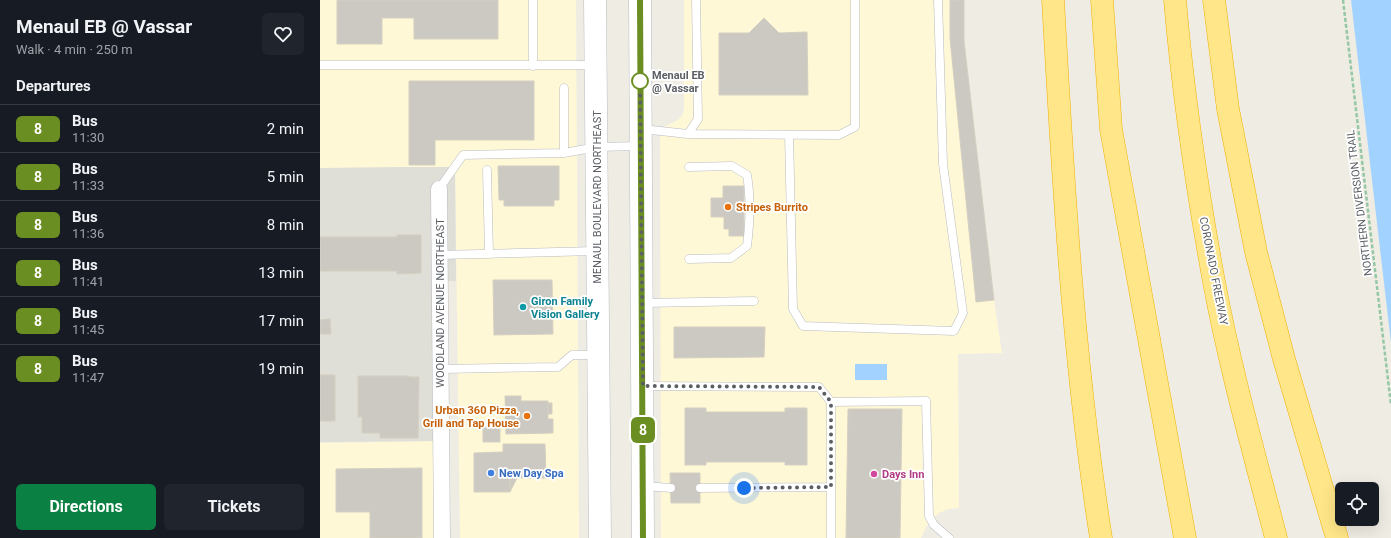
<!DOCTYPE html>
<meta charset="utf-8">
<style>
:root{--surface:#171b24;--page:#20242c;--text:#f1f3f6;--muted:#9ea1a6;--line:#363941;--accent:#0b8043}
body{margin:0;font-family:Roboto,sans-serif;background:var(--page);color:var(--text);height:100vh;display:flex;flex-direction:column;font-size:15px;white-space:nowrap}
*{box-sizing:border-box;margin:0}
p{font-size:13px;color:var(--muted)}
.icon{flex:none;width:22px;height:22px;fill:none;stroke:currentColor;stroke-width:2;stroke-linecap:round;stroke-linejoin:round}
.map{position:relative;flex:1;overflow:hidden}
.side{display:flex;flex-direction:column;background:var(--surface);width:320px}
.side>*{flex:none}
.badge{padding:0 8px;border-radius:6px;font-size:14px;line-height:26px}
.tools{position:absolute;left:1015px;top:482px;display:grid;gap:8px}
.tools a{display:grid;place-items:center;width:44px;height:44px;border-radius:6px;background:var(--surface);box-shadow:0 4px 16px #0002;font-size:20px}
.you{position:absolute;width:20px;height:20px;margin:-10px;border:3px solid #fff;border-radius:50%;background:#1a73e8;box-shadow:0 0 0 6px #1a73e833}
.map>.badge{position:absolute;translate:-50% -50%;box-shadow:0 0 0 2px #fff}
h2{padding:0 16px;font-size:15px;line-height:36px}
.round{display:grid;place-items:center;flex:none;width:42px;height:42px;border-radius:6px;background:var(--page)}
.summary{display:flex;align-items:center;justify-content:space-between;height:68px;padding:0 16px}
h1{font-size:19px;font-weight:700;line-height:30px}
.primary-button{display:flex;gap:8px;margin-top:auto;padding:8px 16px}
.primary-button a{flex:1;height:46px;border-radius:6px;background:var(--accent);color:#fff;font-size:16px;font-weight:700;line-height:46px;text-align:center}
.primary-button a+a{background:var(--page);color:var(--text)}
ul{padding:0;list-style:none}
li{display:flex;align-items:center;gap:12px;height:48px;padding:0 16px;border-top:1px solid var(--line)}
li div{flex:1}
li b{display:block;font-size:15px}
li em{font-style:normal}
li .badge{min-width:44px;font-weight:700;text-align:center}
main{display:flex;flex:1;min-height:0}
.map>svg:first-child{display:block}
.commercial{fill:#fff8d7}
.industrial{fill:#dfded7}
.water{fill:#a2d2ff}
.building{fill:#ccc9c2;stroke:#d4cfc1}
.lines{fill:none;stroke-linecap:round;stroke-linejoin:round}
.lane-casing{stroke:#b8bbc0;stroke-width:9}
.street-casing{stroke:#b8bbc0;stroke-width:17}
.secondary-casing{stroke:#b8bcc2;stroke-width:23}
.highway-casing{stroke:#f1b100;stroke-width:23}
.path{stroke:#95c7a6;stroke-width:2.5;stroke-dasharray:4 2;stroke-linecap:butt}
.lane{stroke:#fff;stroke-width:8}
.street{stroke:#fff;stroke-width:16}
.secondary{stroke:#fff;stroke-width:22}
.highway{stroke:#ffe689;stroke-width:22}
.line-casing{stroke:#fff;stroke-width:9}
.line{stroke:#6b8e23;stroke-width:6}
.walk{stroke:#5b5f64;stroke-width:4;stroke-dasharray:0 7.2}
.stop-dot{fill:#fff;stroke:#6b8e23;stroke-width:2}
.food-dot{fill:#e8710a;stroke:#fff;stroke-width:1.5}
.culture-dot{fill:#0f9aa8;stroke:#fff;stroke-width:1.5}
.shop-dot{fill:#3f7fe0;stroke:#fff;stroke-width:1.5}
.hotel-dot{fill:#d1479c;stroke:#fff;stroke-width:1.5}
.labels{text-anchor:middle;stroke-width:3.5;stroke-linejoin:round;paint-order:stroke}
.stop-label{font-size:11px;font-weight:bold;fill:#5b5f64;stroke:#fff;text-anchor:start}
.street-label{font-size:11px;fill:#5b5f64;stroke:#fff}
.food-label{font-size:11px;font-weight:bold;fill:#c56008;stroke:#fff;text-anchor:start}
.culture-label{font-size:11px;font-weight:bold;fill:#0d838f;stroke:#fff;text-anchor:start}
.shop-label{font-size:11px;font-weight:bold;fill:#366cbe;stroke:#fff;text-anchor:start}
.hotel-label{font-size:11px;font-weight:bold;fill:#b23c85;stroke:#fff;text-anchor:start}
</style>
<main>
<section class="side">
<div class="summary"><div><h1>Menaul EB @ Vassar</h1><p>Walk · 4 min · 250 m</p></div><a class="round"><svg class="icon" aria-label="heart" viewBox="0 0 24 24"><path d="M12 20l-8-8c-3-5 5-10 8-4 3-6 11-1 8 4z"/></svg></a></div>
<h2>Departures</h2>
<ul>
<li><span class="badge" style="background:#6b8e23;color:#fff">8</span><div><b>Bus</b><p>11:30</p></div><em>2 min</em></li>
<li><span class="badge" style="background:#6b8e23;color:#fff">8</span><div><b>Bus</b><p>11:33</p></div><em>5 min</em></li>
<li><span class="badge" style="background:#6b8e23;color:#fff">8</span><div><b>Bus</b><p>11:36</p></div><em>8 min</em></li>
<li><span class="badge" style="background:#6b8e23;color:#fff">8</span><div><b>Bus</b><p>11:41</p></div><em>13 min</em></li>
<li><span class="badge" style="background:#6b8e23;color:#fff">8</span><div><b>Bus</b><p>11:45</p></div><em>17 min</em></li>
<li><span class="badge" style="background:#6b8e23;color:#fff">8</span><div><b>Bus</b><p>11:47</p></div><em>19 min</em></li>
</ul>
<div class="primary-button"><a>Directions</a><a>Tickets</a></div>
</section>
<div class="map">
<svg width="1071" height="538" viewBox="0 0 1071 538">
<rect width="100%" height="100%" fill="#efede3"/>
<path class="commercial" d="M0,0H256L259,538H140L135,167L0,168Z
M364,0H644V41L674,300L682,353L638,354L639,508L628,509L619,513L606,527L601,538H341L340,129L358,120L362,116L364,108Z
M117,441L118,538H0V443Z"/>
<path class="industrial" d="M88,167H135L136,281L114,282L117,441L0,442V168Z"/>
<path class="water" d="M1031,0H1071V343Z
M535,364H567V380H535Z"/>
<path class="building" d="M17,0H178V39H94V18H62V44H17Z
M630,0H644V41L674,300L656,302L630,38Z
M444,18L459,33L487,32L488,95H399V33H429Z
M89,81H214V140H115V165H89Z
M178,166H239V200H234V206H184V200H179Z
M403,186H424V236H409V229H404V217H391V198H403Z
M77,235H101V273L77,274V271H0V237H77Z
M173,280H232L233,334L174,335Z
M10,319L11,334H0V320Z
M354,327H445L444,357L354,358Z
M0,375H15V421H0Z
M38,376H89V377H99L98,438H60V433H42V417H38Z
M185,396H201V401H228V419H233V433L186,434Z
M228,403H232V414H228Z
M365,408H386V412H465V408H487V465H465V462H386V465H365Z
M528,409H582L580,538H526Z
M163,427H180V442H163Z
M183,444H225L226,478H190V492H154V453L183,452Z
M102,468V538H50V512H16V469Z
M350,473H380V503H351Z
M190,478H197L190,492Z"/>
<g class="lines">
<g class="lane-casing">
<path id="lane" d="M213,0V66
M0,65H275
M244,88V153
M322,129L368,134L378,119L376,0
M368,134L519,135L535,127V0
M469,135L473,309L483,326L634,331L643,313L623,164L618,0
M369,167L412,166L427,175C431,199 430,222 427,246L411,258L369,259
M167,170L169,254
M119,189L143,155L244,153L277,147L320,146
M119,255L276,251
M323,303L434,301
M121,369L238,367L252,355H277
M324,386L499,387L511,402V538
M511,402L606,401L609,516L614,525L629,538
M324,486L351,488
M380,488L511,487"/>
</g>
<g class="street-casing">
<path id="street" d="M119,189L122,538"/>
</g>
<g class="secondary-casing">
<path id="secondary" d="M275,0L280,538
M320,0L323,538"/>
</g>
<g class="highway-casing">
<path id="highway" d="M733,0C743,180 753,360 781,538
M782,0L791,129L865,538
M855,0C863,94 877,189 894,282C910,368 934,453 956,538
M894,0L908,109L936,252L964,359L1017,538"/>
</g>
<path class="path" d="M1023,0L1071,405"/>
<use href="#lane" class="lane"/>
<use href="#street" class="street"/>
<use href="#secondary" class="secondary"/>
<use href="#highway" class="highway"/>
</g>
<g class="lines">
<g class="line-casing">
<path id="line" d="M320,0L323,538"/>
</g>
<use href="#line" class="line"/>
<path class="walk" d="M320,81L323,386L499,387L511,402V487L424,488"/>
</g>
<circle class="stop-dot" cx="320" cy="81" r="8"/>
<g class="food-dot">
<circle cx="408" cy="207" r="4"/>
<circle cx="207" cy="416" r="4"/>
</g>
<circle class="culture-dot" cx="203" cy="307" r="4"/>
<circle class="shop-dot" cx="171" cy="473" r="4"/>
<circle class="hotel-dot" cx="554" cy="474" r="4"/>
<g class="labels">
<g class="stop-label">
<text x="332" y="79">Menaul EB<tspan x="332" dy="13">@ Vassar</tspan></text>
</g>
<g class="street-label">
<text transform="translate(277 197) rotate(-90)" y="4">MENAUL BOULEVARD NORTHEAST</text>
<text transform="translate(1039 203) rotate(-97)" y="4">NORTHERN DIVERSION TRAIL</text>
<text transform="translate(894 271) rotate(79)" y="4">CORONADO FREEWAY</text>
<text transform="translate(120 303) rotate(-90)" y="4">WOODLAND AVENUE NORTHEAST</text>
</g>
<g class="food-label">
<text x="416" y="211">Stripes Burrito</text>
<text x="199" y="414" text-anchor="end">Urban 360 Pizza,<tspan x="199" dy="13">Grill and Tap House</tspan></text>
</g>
<g class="culture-label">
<text x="211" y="305">Giron Family<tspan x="211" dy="13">Vision Gallery</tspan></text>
</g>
<g class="shop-label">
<text x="179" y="477">New Day Spa</text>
</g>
<g class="hotel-label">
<text x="562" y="478">Days Inn</text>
</g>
</g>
</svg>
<div class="tools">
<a><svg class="icon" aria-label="locate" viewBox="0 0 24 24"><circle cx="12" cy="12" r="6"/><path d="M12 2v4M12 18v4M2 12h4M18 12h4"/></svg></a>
</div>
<div class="you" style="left:424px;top:488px"></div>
<b class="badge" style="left:323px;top:430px;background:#6b8e23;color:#fff">8</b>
</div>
</main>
